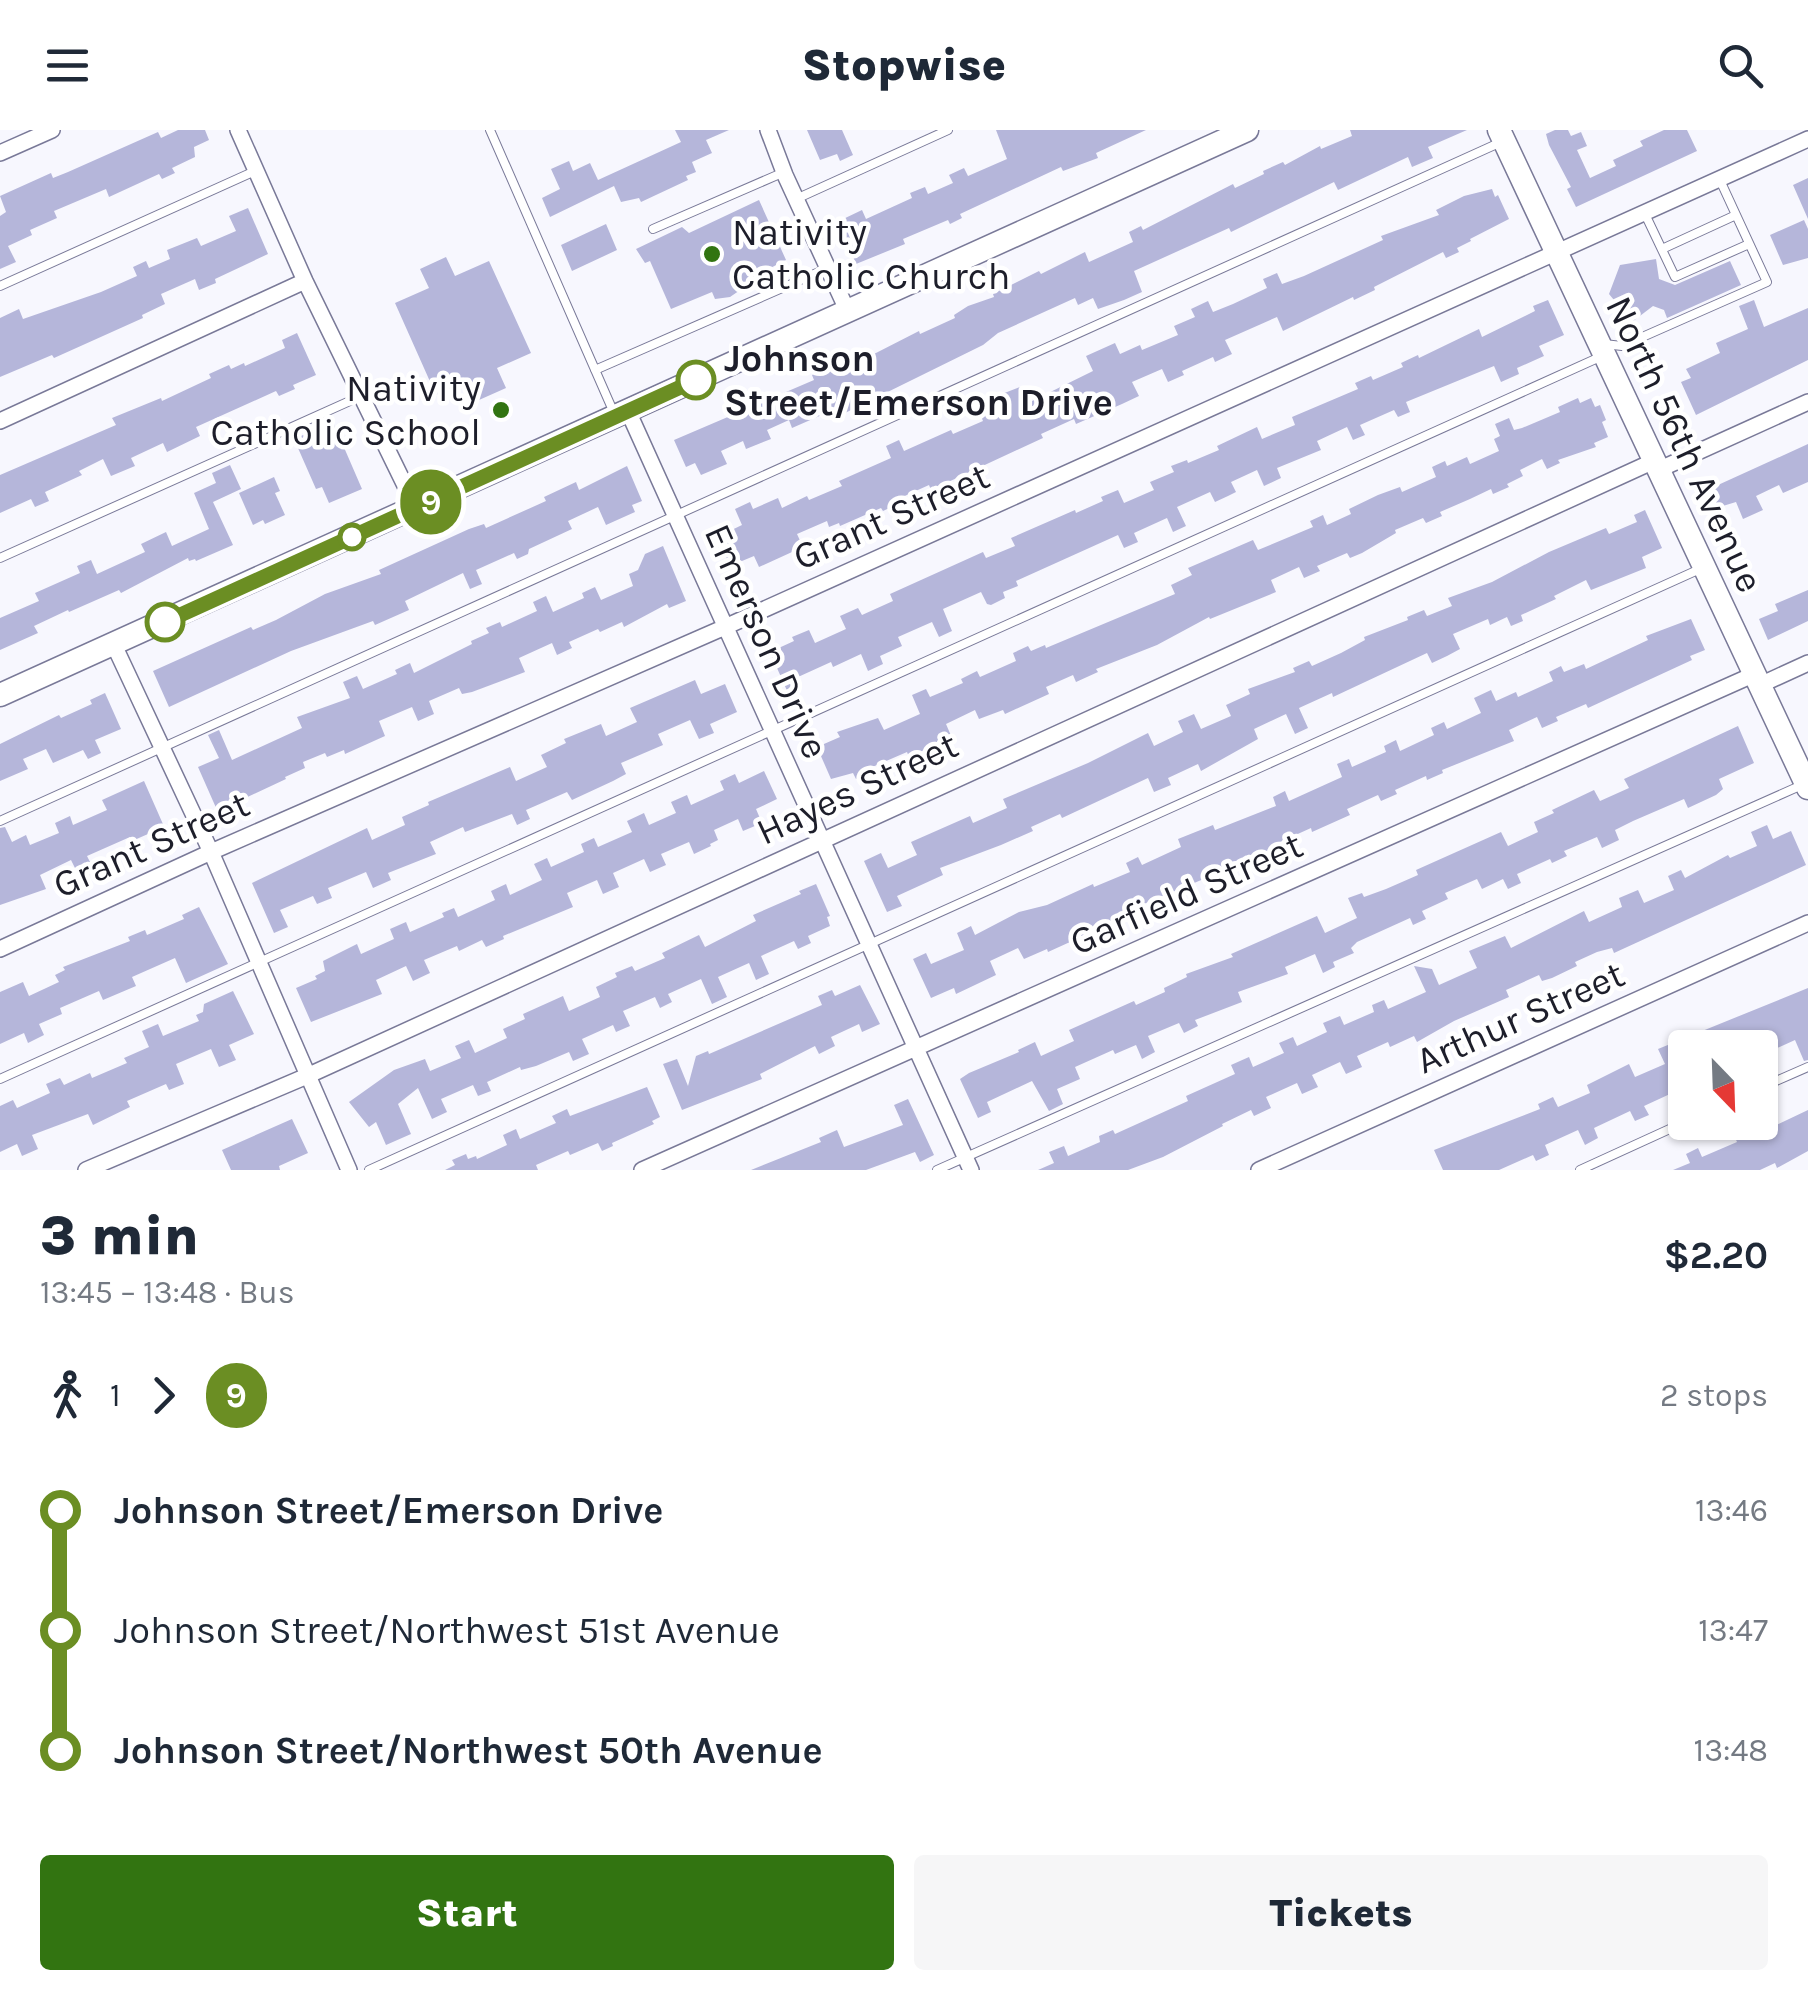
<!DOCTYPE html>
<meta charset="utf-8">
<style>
:root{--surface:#fff;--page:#f6f6f7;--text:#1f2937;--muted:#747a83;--accent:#327411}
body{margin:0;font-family:Karla,sans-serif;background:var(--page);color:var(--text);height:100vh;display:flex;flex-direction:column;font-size:38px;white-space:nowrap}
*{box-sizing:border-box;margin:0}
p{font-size:32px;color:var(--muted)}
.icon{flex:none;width:55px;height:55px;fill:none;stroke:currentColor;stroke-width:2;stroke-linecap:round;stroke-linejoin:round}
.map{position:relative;height:1040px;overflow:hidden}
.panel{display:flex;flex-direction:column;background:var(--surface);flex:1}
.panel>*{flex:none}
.badge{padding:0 20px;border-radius:32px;font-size:35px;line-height:65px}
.needle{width:65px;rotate:157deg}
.controls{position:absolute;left:1668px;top:900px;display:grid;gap:20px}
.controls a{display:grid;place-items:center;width:110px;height:110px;border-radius:10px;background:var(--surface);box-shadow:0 2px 8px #0004;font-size:50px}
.map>.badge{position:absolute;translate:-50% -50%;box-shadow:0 0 0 5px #fff}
.legs{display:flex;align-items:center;gap:15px;height:110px;padding:0 40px;font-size:32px}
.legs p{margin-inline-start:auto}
.summary{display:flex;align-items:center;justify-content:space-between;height:170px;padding:0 40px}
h1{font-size:55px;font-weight:800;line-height:75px}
.primary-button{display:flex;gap:20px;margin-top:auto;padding:20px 40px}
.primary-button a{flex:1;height:115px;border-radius:10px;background:var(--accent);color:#fff;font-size:40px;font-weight:800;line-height:115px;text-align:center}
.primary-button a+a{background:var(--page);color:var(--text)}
ul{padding:0 40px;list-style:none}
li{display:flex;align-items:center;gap:35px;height:120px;font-size:38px}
li i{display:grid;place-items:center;width:15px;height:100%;margin:0 12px;background:currentColor}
li i::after{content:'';width:25px;height:25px;margin:-12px;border:8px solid;border-radius:50%;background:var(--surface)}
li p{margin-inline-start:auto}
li:first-child i{background:linear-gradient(#0000 50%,currentColor 0)}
li:last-child i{background:linear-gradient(currentColor 50%,#0000 0)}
header{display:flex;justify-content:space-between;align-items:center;height:130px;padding:0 40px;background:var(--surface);font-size:45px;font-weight:800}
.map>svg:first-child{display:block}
.building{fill:#b5b6da}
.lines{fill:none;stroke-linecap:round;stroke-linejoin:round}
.lane-casing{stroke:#797998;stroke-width:10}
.street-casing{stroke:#797998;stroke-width:18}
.secondary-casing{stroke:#797998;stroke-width:25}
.lane{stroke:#fff;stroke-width:8}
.street{stroke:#fff;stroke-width:15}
.secondary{stroke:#fff;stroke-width:22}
.line-1-casing{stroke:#fff;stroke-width:22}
.line-1{stroke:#6b8e23;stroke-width:15}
.poi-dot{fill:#327411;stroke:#fff;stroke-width:4}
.stop-1-dot{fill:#fff;stroke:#6b8e23;stroke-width:5}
.labels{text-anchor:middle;stroke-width:9;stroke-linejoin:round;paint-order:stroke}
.poi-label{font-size:38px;fill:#1d1e2a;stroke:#fff;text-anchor:start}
.stop-label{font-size:38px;font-weight:bold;fill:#1d1e2a;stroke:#fff;text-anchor:start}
.street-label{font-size:38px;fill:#1d1e2a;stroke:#fff}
</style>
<header><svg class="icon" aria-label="menu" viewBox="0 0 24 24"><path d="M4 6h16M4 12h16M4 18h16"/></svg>Stopwise<svg class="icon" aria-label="search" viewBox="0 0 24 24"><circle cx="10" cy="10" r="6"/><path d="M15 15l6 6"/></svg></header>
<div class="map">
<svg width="1808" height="1040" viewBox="0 0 1808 1040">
<rect width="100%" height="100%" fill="#f7f7fe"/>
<path class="building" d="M178,0H205L209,10L194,17L195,27L172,38L175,43L162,49L159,44L109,67L106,59L54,81L57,88L30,100L32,105L8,116L16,132L0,139V86L6,82L0,66L51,43L53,48L68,42L158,2L161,8Z
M675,0H729L706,10L712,23L692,32L696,42L686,46L688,50L641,72L639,68L621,72L614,56L550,87L542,68L560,59L551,39L569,31L573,41L590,33L598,50L681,12Z
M807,0H842L853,25L840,31L837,24L820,30Z
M996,0H1146L1096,23L1098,28L1063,41L1061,37L960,84L962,88L950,94L948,90L903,109L905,114L856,134L839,91L862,80L866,89L912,68L910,63L925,57L928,64L953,53L949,45L964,38L968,46L1007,29Z
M1350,0H1467L1428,17L1433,28L1412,37L1408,27L1338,60L1334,52L1231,102L1229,98L1134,141L1142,162L1124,170L1098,179L1093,168L1078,175L1075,168L998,203L983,215L843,284L840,277L792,298L789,290L767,300L771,309L746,319L743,311L721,321L727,334L701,345L695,333L686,337L674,310L814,250L812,245L833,235L846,234L873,222L874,224L919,201L920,204L955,188L954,185L968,176L994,167L993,164L1039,141L1041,144L1085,122L1089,132L1133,112L1129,102L1141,96L1143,100L1233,54L1235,58L1264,44L1263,41L1283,32L1285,35L1320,16L1321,19L1352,6Z
M1555,0H1568L1571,6L1581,2L1587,16L1577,20L1590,48L1616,36L1613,30L1643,16L1640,11L1664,0H1687L1697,21L1576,77L1567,59L1571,57L1549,15L1546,4Z
M1808,48V89L1793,55Z
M1492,59L1495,67L1498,65L1509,89L1470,109L1471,111L1457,118L1459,122L1446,128L1443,122L1374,157L1375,160L1354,170L1353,167L1283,201L1277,187L1225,210L1232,224L1215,232L1213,227L1182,241L1184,245L1168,252L1162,239L1132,252L1139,266L1122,274L1076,294L1074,289L1041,304L1043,308L931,360L929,355L898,369L900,373L883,381L881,378L840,396L839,393L829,397L827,391L797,404L803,417L759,437L754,426L730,436L717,407L742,395L735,379L750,372L753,379L778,368L782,378L807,366L809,370L842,356L839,351L891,328L886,316L899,310L904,321L951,300L953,304L983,291L976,274L1020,257L1028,273L1093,241L1086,226L1115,213L1120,224L1140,215L1142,220L1178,205L1174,196L1195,187L1191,179L1208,171L1213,182L1233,174L1267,158L1263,149L1277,143L1282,154L1304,146L1383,110L1381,106L1439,85L1436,80L1464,66Z
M759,70L786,130L751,148L752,152L730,167L715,169L712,162L671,179L650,131L645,133L636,119L682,97L689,103Z
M248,78L268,124L215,149L216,153L199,160L195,149L161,164L165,174L142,185L143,188L54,228L52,225L0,247V188L19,179L23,189L101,162L137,146L133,137L146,131L149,138L170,129L167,120L197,108L201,116L236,101L229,86Z
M1804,90L1808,99V128L1783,135L1770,105Z
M606,94L617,120L572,141L561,115Z
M446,127L455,146L489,131L531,223L497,238L506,258L479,270L470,250L436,265L395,173L429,158L420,139Z
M1656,129L1659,149L1675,155L1730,131L1741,155L1667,188L1664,180L1653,176L1632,192L1609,164L1620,135Z
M1548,170L1564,205L1539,216L1544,226L1517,238L1519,244L1501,252L1494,236L1406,272L1410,282L1398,287L1394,280L1360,295L1365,305L1353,310L1347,297L1317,311L1321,320L1277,338L1281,348L1264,356L1257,340L1231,352L1236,362L1228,366L1215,372L1210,362L1177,377L1186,396L1173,402L1167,388L1134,403L1138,412L1124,418L1118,405L1016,451L1018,456L1003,462L1005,468L991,475L987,474L981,462L943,479L952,501L939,507L932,492L898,507L902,516L880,526L883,534L868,541L861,524L833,537L831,532L798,547L802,556L788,563L770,522L794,511L792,507L809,500L815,513L846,499L840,486L858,478L862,485L893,471L890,464L983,422L986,428L1015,416L1011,408L1075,380L1076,383L1103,371L1101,367L1118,360L1124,373L1154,360L1150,352L1174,342L1171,336L1187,330L1188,333L1219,320L1217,316L1257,297L1262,309L1295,295L1292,287L1358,259L1355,253L1371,246L1373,250L1403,237L1401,233L1418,225L1419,228L1479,199L1482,207L1535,181L1533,176Z
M1754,170L1764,197L1808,178V230L1696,285L1681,252L1691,248L1686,239L1720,223L1716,213L1748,199L1739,176Z
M297,203L316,245L293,255L295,259L279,266L276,261L196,297L200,306L167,322L163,313L131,328L135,336L111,346L103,329L79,341L82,345L45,362L49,371L35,377L31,369L0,383V345L116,295L112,288L161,268L162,271L211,248L209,244L229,235L231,239L244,233L245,236L285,218L282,210Z
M1578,268L1580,273L1591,268L1595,277L1600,275L1606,290L1602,292L1608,307L1594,313L1596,317L1558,330L1560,333L1547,339L1542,329L1520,340L1523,346L1507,354L1509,357L1493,364L1491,359L1470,369L1440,382L1442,386L1426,393L1423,388L1395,400L1396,403L1362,423L1350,428L1347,423L1317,436L1320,441L1304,448L1299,437L1271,450L1276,462L1210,489L1209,487L1157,515L1096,539L1098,542L1076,552L1073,545L1046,557L1049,564L1005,584L1003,580L979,589L975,580L946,594L952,608L909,627L907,622L870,638L872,642L856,649L853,643L831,649L817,617L840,607L837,602L878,588L884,600L920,584L912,565L926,559L930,567L963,553L961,549L977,541L980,547L1016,531L1013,523L1028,516L1031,521L1045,515L1046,518L1175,464L1171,455L1192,445L1188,438L1253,410L1258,420L1313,397L1310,391L1323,385L1327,395L1351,384L1349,379L1378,365L1400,357L1402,362L1436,347L1432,337L1445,331L1447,336L1467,327L1470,334L1499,321L1494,309L1500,306L1495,294L1509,288L1514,300L1522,298L1560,282L1558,277Z
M333,292L362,359L329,373L322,357L316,359L294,309Z
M1808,314V352L1783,363L1779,355L1756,366L1763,380L1743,389L1736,372L1703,382L1696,365Z
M230,335L241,359L213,372L233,415L196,431L195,429L189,431L188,428L121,463L119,460L69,482L68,480L34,496L38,503L0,520V488L39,471L35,463L80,443L77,436L91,430L97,444L145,422L141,414L166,402L172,416L209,399L194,363L216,353L212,343Z
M627,336L642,371L632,375L635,382L606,395L598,377L568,391L572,399L529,419L528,424L517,429L514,423L476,440L482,454L470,459L463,443L405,471L409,480L375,495L373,491L291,521L169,577L153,541L251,497L253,500L276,490L325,464L381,444L379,440L469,399L484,394L486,398L546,371L544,367L576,352L579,360Z
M274,347L280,361L275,363L285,385L265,394L263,390L253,395L239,363Z
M1645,380L1662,418L1642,427L1646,438L1591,460L1586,450L1554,466L1556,469L1521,485L1523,491L1511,496L1507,487L1490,495L1488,489L1453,504L1460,519L1447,526L1432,533L1427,523L1333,567L1332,563L1299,578L1308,598L1295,604L1286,584L1254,599L1258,609L1201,641L1198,634L1168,648L1171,655L1154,662L1148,648L1062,688L1060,684L1031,697L1033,701L1001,715L940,738L943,745L897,766L902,776L887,782L864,731L881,723L888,738L917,725L911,712L970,686L973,693L1007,678L1003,669L1088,633L1148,603L1154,616L1183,602L1178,591L1194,584L1201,599L1231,586L1226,575L1250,564L1248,559L1295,542L1293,538L1309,531L1312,536L1341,523L1365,510L1364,507L1408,490L1407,487L1424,480L1427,486L1452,476L1448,468L1492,452L1549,422L1606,398L1609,404L1637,392L1634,385Z
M663,416L686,471L669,478L667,474L624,497L622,492L600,502L598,499L569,512L572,518L557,525L552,513L519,528L525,542L472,562L462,564L459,558L429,571L434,584L418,591L412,577L379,591L385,606L345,624L344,620L327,627L325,623L303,632L305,638L285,647L286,649L241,670L242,672L217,680L198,637L219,628L208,605L219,600L232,630L302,598L297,587L350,568L343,552L357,546L363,559L397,544L395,540L410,533L414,543L472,514L471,511L489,503L486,498L500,492L502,497L537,481L533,472L546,466L553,482L584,468L582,463L595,457L601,470L633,456L629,444L638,440L645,424Z
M1808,460V491L1768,510L1759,489L1778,481L1775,474Z
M1691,489L1705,520L1690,526L1692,530L1588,578L1586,574L1556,587L1558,591L1542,598L1537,587L1509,600L1514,611L1442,640L1443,643L1427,650L1426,646L1395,660L1397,664L1381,671L1378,665L1347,679L1350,685L1312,702L1311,698L1280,712L1282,716L1259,726L1134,778L1136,782L1048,822L1047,819L1024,829L1018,818L990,831L996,845L956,864L954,858L931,868L913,829L926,823L931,834L964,820L957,803L971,796L975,805L1019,782L1047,775L1093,754L1094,757L1130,742L1126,733L1138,727L1142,735L1181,717L1178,709L1213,695L1215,700L1276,676L1273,667L1285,661L1289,671L1342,647L1337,634L1349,629L1352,637L1386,622L1384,616L1396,610L1400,621L1434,605L1431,598L1444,592L1447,599L1481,583L1474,568L1491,560L1496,571L1516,562L1518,567L1553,551L1549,542L1561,536L1564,542L1584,534L1586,539L1648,510L1646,506Z
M695,550L701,564L725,554L737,582L710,594L714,603L699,609L690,590L658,604L663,615L621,633L626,644L613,651L572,670L567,662L526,680L530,689L517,695L512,684L465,702L463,697L430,712L436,724L388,743L391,750L373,758L366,742L328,758L332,768L317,774L313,766L280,780L288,797L274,803L252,753L367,698L372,710L405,695L402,687L429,675L428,672L510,637L516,651L547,637L541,625L566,613L564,609L601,594L606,606L637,592L630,578Z
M105,563L121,599L95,610L101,623L88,629L83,620L53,633L46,619L23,629L28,639L0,651V614L59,585L61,588L92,574L90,570Z
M1738,596L1754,633L1719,649L1723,659L1716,665L1688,678L1684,669L1633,691L1615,700L1619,710L1602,718L1597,707L1564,721L1567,726L1552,733L1550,729L1517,744L1521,753L1508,759L1503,749L1482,759L1477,749L1445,763L1448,769L1422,781L1426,789L1413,795L1410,788L1357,812L1351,818L1354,823L1333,832L1335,837L1323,843L1315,824L1285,837L1288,844L1238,862L1242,872L1195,890L1198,896L1184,903L1179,893L1148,906L1155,922L1142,929L1136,915L1115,924L1113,920L1075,937L1080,949L1057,959L1063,974L1049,981L1032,951L987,972L991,982L978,988L960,949L969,943L1019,922L1018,920L1035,912L1041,926L1074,911L1069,900L1134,871L1136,875L1165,862L1164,858L1187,847L1186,844L1233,827L1231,824L1317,786L1325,803L1357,788L1348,768L1362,763L1364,767L1386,759L1418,745L1416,740L1501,702L1508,716L1538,702L1534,692L1554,683L1552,680L1594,660L1600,671L1629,658L1624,649Z
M764,641L777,669L756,679L762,693L743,701L738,689L714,700L718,710L710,714L711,716L694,724L689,712L661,724L666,735L650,742L644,729L613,743L619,757L603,764L597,750L567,763L573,777L503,806L504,809L486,817L482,810L459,821L457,816L424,830L430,843L413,851L406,836L376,850L382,864L311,892L296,858L317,849L315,846L325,841L323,831L357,814L361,824L394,809L390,799L406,792L410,802L444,787L442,783L454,778L458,787L495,770L491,761L506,754L510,765L542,750L534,734L547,728L551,737L584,722L581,714L594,708L598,717L632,702L627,691L644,683L649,695L676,683L671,672L687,665L691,675L724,660L720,651L735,644L739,653Z
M144,651L166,701L150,708L148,704L132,711L130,707L87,726L93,738L78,744L71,730L40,745L46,759L0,775V698L5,697L12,712L26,705L30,715L59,703L55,693L70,686L73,695L107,680L102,670Z
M1767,695L1773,709L1791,701L1806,735L1614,823L1612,818L1597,822L1575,832L1577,836L1552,848L1542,851L1539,845L1506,860L1509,867L1454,891L1417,912L1414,906L1390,917L1388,912L1357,926L1362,937L1346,944L1340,932L1312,945L1318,957L1302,964L1297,953L1266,967L1271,978L1254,986L1251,980L1222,994L1223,996L1163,1027L1128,1040H1038L1054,1033L1049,1022L1064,1016L1068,1026L1100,1012L1099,1006L1113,1000L1115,1004L1188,971L1186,966L1235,944L1231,935L1249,927L1253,937L1284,923L1279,913L1293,907L1297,916L1327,902L1323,893L1340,886L1344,895L1374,882L1372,875L1384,870L1388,879L1426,862L1414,836L1432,839L1439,855L1477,838L1469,821L1505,806L1511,818L1584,781L1589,792L1622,777L1619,768L1638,760L1644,773L1674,760L1668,746L1681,740L1685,748L1728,725L1730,728L1757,716L1751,702Z
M816,754L830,786L827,787L830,796L808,806L811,813L798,819L794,811L761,826L769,844L756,850L749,833L718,847L727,867L712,874L701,849L668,864L672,872L660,878L655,867L623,881L630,896L616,902L613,895L582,909L589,924L573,931L569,922L536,936L521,940L520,937L487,952L491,961L478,966L473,955L441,969L447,982L432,989L418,958L398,974L411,1004L386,1015L376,992L369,997L349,972L394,940L425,929L430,941L461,928L455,916L469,910L475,923L507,908L503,899L525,889L523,884L563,866L569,881L600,867L596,857L617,847L615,843L632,836L635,841L665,828L662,823L699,805L705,817L756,791L753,785L801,764L799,761Z
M199,777L228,834L186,853L175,828L132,847L136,856L103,870L99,861L60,878L62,884L39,894L44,905L28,913L24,903L0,914V862L23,852L29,866L59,852L55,845L65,840L63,837L130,811L128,807L145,800L147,805L184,789L182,785Z
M860,855L880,894L862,902L859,894L831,907L835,916L819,924L815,916L760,944L762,949L682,980L663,934L677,929L688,956L696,926L708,921L709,924L822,875L818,866L832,860L835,866Z
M1808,858V930L1804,931L1795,910L1773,920L1769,911L1754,918H1685V952L1668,960L1670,964L1644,976L1649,985L1635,991L1630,981L1594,998L1598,1008L1585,1015L1578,1000L1545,1015L1549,1025L1536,1031L1533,1025L1499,1040H1443L1434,1020L1540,979L1538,974L1553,967L1558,977L1590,963L1587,955L1629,934L1635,947L1665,934L1658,919Z
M233,861L254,904L229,915L236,930L219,937L211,919L176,934L184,954L169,960L166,954L127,971L130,977L93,995L88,984L32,1005L38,1019L22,1026L17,1014L0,1022V976L13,970L17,978L50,963L46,954L60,948L64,955L90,943L92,948L127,933L124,928L149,917L142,901L158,894L163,906L199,891L196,885L203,882L204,874Z
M647,957L660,987L652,991L654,994L612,1013L613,1016L602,1021L598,1013L570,1025L568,1021L536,1035L538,1040H445L455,1035L452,1030L466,1024L468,1029L476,1026L477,1029L507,1015L503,1005L516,999L520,1009L556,993L552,986L567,979L570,986Z
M908,969L934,1025L920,1032L915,1022L866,1040H751L821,1012L819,1008L837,1000L844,1017L903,995L894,975Z
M1808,980V1021L1777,1038L1775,1033L1760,1040H1673L1690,1033L1686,1024L1698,1018L1702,1027L1737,1012L1733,1003L1746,997L1751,1007Z
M292,989L308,1023L279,1036L280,1040H231L222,1020Z"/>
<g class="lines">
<g class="lane-casing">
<path id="lane" d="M490,0L614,283
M796,69L948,0
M1645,84L1675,147L1749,114
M653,99L782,43
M1662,119L1736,85
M0,156L255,41
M1604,214L1622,216L1767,152L1719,48
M595,240L828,138
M0,428L361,266
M0,691L1499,13
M0,949L1600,227
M1760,958L1808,937
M369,1040L1700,439
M937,1040L1802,655
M1580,1040L1685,992"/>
</g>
<g class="street-casing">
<path id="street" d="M238,0L305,151L416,378
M768,0L785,45L848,182
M0,23L52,0
M628,281L971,1040
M0,291L305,151
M1658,340L1808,272
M114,515L211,722L349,1040
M1760,555L1808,533
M0,819L211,722L725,497L1808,9
M86,1040L307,946L1654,331
M642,1040L1755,544
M1259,1040L1808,793"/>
</g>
<g class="secondary-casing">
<path id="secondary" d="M1499,0L1808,658
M0,565L1247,0"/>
</g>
<use href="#lane" class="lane"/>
<use href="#street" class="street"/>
<use href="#secondary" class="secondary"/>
</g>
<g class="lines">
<g class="line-1-casing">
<path id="line-1" d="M165,492L696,250"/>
</g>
<use href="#line-1" class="line-1"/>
</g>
<g class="poi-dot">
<circle cx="712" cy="124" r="10"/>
<circle cx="501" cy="280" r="10"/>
</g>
<g class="stop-1-dot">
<circle cx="696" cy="250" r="18"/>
<circle cx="352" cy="407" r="12"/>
<circle cx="165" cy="492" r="18"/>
</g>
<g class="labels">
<g class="poi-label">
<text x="732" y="115">Nativity<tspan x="732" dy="44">Catholic Church</tspan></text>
<text x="481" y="271" text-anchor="end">Nativity<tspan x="481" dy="44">Catholic School</tspan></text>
</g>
<g class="stop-label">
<text x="724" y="241">Johnson<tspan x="724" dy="44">Street/Emerson Drive</tspan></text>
</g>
<g class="street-label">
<text transform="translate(1685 314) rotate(65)" y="13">North 56th Avenue</text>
<text transform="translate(891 386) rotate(-24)" y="13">Grant Street</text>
<text transform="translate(767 511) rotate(66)" y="13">Emerson Drive</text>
<text transform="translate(857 658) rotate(-25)" y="13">Hayes Street</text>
<text transform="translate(151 714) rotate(-24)" y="13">Grant Street</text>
<text transform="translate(1186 763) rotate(-24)" y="13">Garfield Street</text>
<text transform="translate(1520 887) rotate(-24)" y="13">Arthur Street</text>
</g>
</g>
</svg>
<div class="controls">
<a><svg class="needle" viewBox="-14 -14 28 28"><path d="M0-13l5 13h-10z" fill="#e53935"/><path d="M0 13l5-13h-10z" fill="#747a83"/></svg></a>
</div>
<b class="badge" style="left:431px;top:372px;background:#6b8e23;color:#fff">9</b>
</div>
<section class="panel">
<div class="summary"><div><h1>3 min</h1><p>13:45 – 13:48 · Bus</p></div><b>$2.20</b></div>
<div class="legs"><svg class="icon" aria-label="walk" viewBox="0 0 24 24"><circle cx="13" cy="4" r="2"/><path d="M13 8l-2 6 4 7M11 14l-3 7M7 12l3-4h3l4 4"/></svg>1<svg class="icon" aria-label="forward" viewBox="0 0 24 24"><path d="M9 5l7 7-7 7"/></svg><b class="badge" style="background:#6b8e23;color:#fff">9</b><p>2 stops</p></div>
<ul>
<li><i style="color:#6b8e23"></i><b>Johnson Street/Emerson Drive</b><p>13:46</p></li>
<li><i style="color:#6b8e23"></i><span>Johnson Street/Northwest 51st Avenue</span><p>13:47</p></li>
<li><i style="color:#6b8e23"></i><b>Johnson Street/Northwest 50th Avenue</b><p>13:48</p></li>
</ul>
<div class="primary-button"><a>Start</a><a>Tickets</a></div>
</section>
